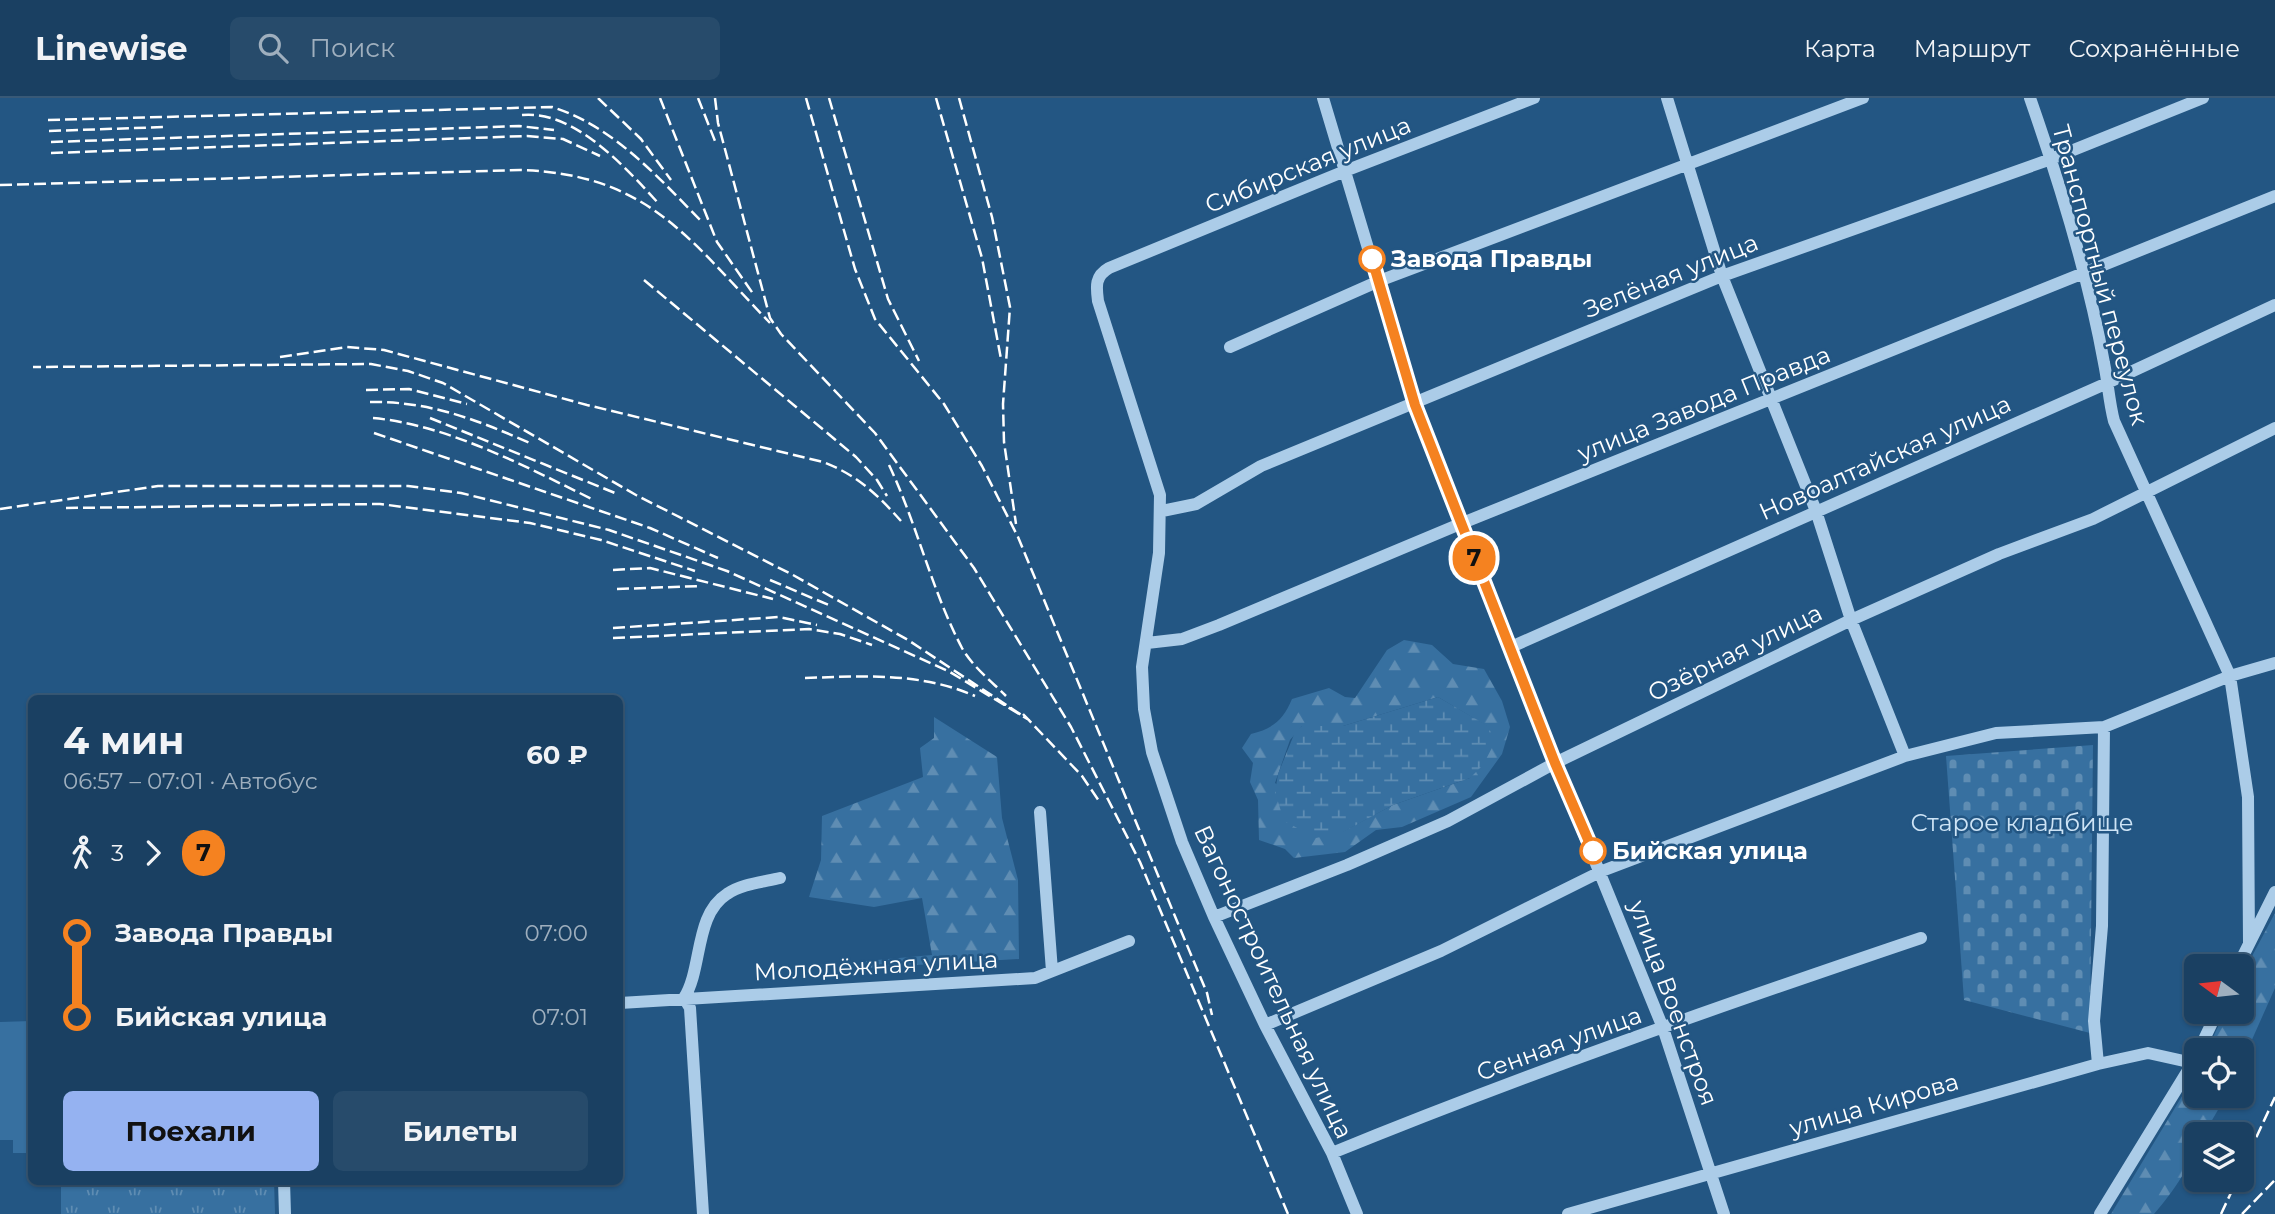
<!DOCTYPE html>
<html lang="ru">
<meta charset="utf-8">
<style>
:root{--surface:#1a4062;--page:#274b6b;--text:#f1f3f6;--muted:#9fafbe;--line:#385977;--accent:#95b2f1}
body{margin:0;font-family:Montserrat,sans-serif;background:var(--page);color:var(--text);height:100vh;display:flex;flex-direction:column;font-size:26px;white-space:nowrap}
*{box-sizing:border-box;margin:0}
p{font-size:23px;color:var(--muted)}
.icon{flex:none;width:38px;height:38px;fill:none;stroke:currentColor;stroke-width:2;stroke-linecap:round;stroke-linejoin:round}
.map{position:relative;flex:1;overflow:hidden}
.details{position:absolute;left:28px;top:597px;width:595px;height:490px;display:flex;flex-direction:column;background:var(--surface);border-radius:10px;box-shadow:0 2px 5px #0004,0 0 0 2px var(--line)}
.details>*{flex:none}
.badge{padding:0 14px;border-radius:23px;font-size:24px;line-height:46px}
.needle{width:46px;rotate:285deg}
.fabs{position:absolute;left:2184px;top:856px;display:grid;gap:14px}
.fabs a{display:grid;place-items:center;width:70px;height:70px;border-radius:10px;background:var(--surface);box-shadow:0 2px 5px #0004,0 0 0 2px var(--line);font-size:35px}
.map>.badge{position:absolute;translate:-50% -50%;box-shadow:0 0 0 4px #fff}
.legs{display:flex;align-items:center;gap:10px;height:77px;padding:0 35px;font-size:23px}
.legs p{margin-inline-start:auto}
.headline{display:flex;align-items:center;justify-content:space-between;height:119px;padding:0 35px}
h1{font-size:38px;font-weight:700;line-height:52px}
.button{display:flex;gap:14px;margin-top:auto;padding:14px 35px}
.button a{flex:1;height:80px;border-radius:10px;background:var(--accent);color:#111;font-size:28px;font-weight:700;line-height:80px;text-align:center}
.button a+a{background:var(--page);color:var(--text)}
ul{padding:0 35px;list-style:none}
li{display:flex;align-items:center;gap:24px;height:84px;font-size:26px}
li i{display:grid;place-items:center;width:10px;height:100%;margin:0 9px;background:currentColor}
li i::after{content:'';width:18px;height:18px;margin:-9px;border:5px solid;border-radius:50%;background:var(--surface)}
li p{margin-inline-start:auto}
li:first-child i{background:linear-gradient(#0000 50%,currentColor 0)}
li:last-child i{background:linear-gradient(currentColor 50%,#0000 0)}
header{display:flex;align-items:center;gap:42px;box-sizing:border-box;height:98px;padding:0 35px;background:var(--surface);border-bottom:2px solid var(--line)}
header strong{font-size:33px}
nav{display:flex;gap:38px;margin-inline-start:auto;font-size:24px}
.search{width:490px;height:63px;background:var(--page);display:flex;align-items:center;gap:18px;box-sizing:border-box;padding:0 24px;border-radius:10px;color:var(--muted);font-size:26px}
.map>svg:first-child{display:block}
.forest{fill:url(#forest-firs);fill-rule:evenodd}
.wetland{fill:url(#wetland-marsh)}
.cemetery{fill:url(#cemetery-stones)}
.park{fill:url(#park-tufts)}
.garden{fill:#3770a0}
.lines{fill:none;stroke-linecap:round;stroke-linejoin:round}
.minor{stroke:#abcce8;stroke-width:12}
.rail{stroke:#fff;stroke-width:2.5;stroke-dasharray:12 5;stroke-linecap:butt}
.line-1-casing{stroke:#fff;stroke-width:16}
.line-1{stroke:#f58220;stroke-width:10}
.stop-1-dot{fill:#fff;stroke:#f58220;stroke-width:3.5}
.labels{text-anchor:middle;stroke-width:5;stroke-linejoin:round;paint-order:stroke}
.street-label{font-size:24px;fill:#fff;stroke:#235683}
.stop-label{font-size:24px;font-weight:bold;fill:#fff;stroke:#235683;text-anchor:start}
.park-label{font-size:24px;fill:#cee4f6;stroke:#235683}
</style>
<header>
<strong>Linewise</strong>
<div class="search"><svg class="icon" aria-label="search" viewBox="0 0 24 24"><circle cx="10" cy="10" r="6"/><path d="M15 15l6 6"/></svg>Поиск</div>
<nav><a>Карта</a><a>Маршрут</a><a>Сохранённые</a></nav>
</header>
<div class="map">
<svg width="2275" height="1116" viewBox="0 0 2275 1116">
<defs>
<pattern id="forest-firs" width="22" height="20" patternUnits="userSpaceOnUse" patternTransform="scale(1.75)"><rect width="22" height="20" fill="#3770a0"/><path d="M5 1l3.5 6h-7zM16 11l3.5 6h-7z" fill="#5f8db3"/></pattern>
<pattern id="wetland-marsh" width="20" height="14" patternUnits="userSpaceOnUse" patternTransform="scale(1.75)"><rect width="20" height="14" fill="#3770a0"/><path d="M1 5h8M5 5V1M11 12h8M15 12V8" fill="none" stroke="#5f8db3"/></pattern>
<pattern id="cemetery-stones" width="16" height="16" patternUnits="userSpaceOnUse" patternTransform="scale(1.75)"><rect width="16" height="16" fill="#3770a0"/><path d="M2 7V4a2 2 0 0 1 4 0v3zM10 15v-3a2 2 0 0 1 4 0v3z" fill="#5f8db3"/></pattern>
<pattern id="park-tufts" width="24" height="20" patternUnits="userSpaceOnUse" patternTransform="scale(1.75)"><rect width="24" height="20" fill="#3770a0"/><path d="M3 7l-1-3M5 7V3M7 7l1-3M15 17l-1-3M17 17v-4M19 17l1-3" fill="none" stroke="#5f8db3"/></pattern>
</defs>
<rect width="100%" height="100%" fill="#235683"/>
<path class="forest" d="M1404,542L1432,547L1453,566L1484,571L1502,603L1510,629L1502,656L1471,699L1402,729L1376,732L1345,754L1294,760L1285,751L1259,742L1258,702L1250,684L1253,665L1242,650L1251,636C1274,630 1283,622 1292,601L1329,590L1345,599L1355,600L1387,552ZM1438,599L1487,628L1470,680L1393,707L1342,734L1275,685L1290,642L1302,628H1343Z
M934,619L997,659L1002,720L1018,782L1019,861L864,870L866,863L932,857L922,800L874,809L809,799L821,762L822,718L923,679L920,650L934,640Z
M2275,815V890L2242,964V952H2207L2225,914H2242V877Z
M2196,975V998H2226L2204,1036H2196C2196,1064 2172,1095 2154,1116H2111Z"/>
<path class="wetland" d="M1438,599L1488,628L1495,644L1483,667L1470,680L1393,707L1343,734L1316,740L1284,723L1275,694L1278,676L1295,634L1302,628H1343Z"/>
<path class="cemetery" d="M2093,647L2090,935L1964,902L1946,658Z"/>
<path class="park" d="M61,1083H274L275,1116H61Z"/>
<path class="garden" d="M31,923V1055H13V1042H0V924Z"/>
<g class="lines">
<path class="minor" d="M1323,0L1415,307L1555,665L1663,930L1724,1116
M1667,0L1722,178L1816,413L1851,522L1905,658
M2030,0C2060,86 2088,176 2104,265C2108,284 2109,304 2114,323L2230,578L2248,699L2249,845
M1230,249L1379,183L1863,0
M1162,413L1196,406L1261,368L1722,178L2051,61L2203,0
M1147,545L1182,541L1219,527L1460,426L2275,98
M1511,549L2105,286L2275,207
M1040,714L1052,873
M1214,819L1347,767L1448,723L1555,665L1851,522L1999,456L2093,421L2275,330
M2238,868L2275,794
M620,905L1035,880L1129,843
M1265,927L1441,853L1602,773L1905,658L1996,635L2104,629L2230,578L2275,565
M2199,952L2217,914
M2098,966L2094,923L2102,828L2104,629
M1332,1055C1525,976 1723,907 1921,840
M284,1083L285,1116
M703,1116L690,910L684,900C703,870 694,817 727,796C741,786 763,784 780,780
M1357,1116L1332,1055L1265,927L1214,819L1182,744L1152,654L1144,611L1142,569L1159,455L1160,397L1098,203C1096,188 1095,178 1109,170L1345,73L1534,0
M1568,1116L2098,966L2148,955L2193,965
M2100,1116L2195,961"/>
<path class="rail" d="M598,0L641,41L671,82
M660,0L717,144L754,197
M698,0L715,43
M715,0L718,25L770,220L781,236L875,335L974,470L1071,629L1140,764L1288,1116
M806,0L855,171L875,221L944,306L982,368L1018,439L1179,828L1207,895L1212,917
M829,0L888,201L919,263
M936,0L982,160L1001,261
M959,0L992,119L1010,209L1003,306L1004,344L1016,426
M522,17C575,12 626,70 659,106
M48,22L552,9C613,28 658,79 702,124
M49,33L165,29
M51,44L519,28L554,32
M51,55L527,38L563,41L600,58
M0,87L520,72C648,76 688,140 770,225
M644,182L856,359L877,382L887,398
M280,259L347,249L384,252L587,307L823,364C857,377 877,396 901,423
M366,292L409,291L467,306
M370,304C429,303 478,322 532,346
M373,320C449,327 526,369 594,402
M430,320L615,395
M374,335L650,430L718,460
M889,367C917,426 931,491 962,550C972,568 992,584 1006,598
M66,410L380,406L530,425L601,442L695,473
M0,411L158,388H408L461,395L609,432L727,473L950,574L1029,622L908,542L793,477L636,397L443,285L408,273L371,266L33,269
M613,472L650,470L773,501
M770,482L831,508
M617,491L701,488
M613,530L779,519L817,527
M613,540L809,531L840,536L872,547
M805,580C863,578 920,574 975,598
M1023,616L1082,678L1099,703
M2242,1070L2275,999
M2221,1116L2237,1082
M2242,1116L2275,1082"/>
</g>
<g class="lines">
<g class="line-1-casing">
<path id="line-1" d="M1372,161L1415,307L1555,665L1593,753"/>
</g>
<use href="#line-1" class="line-1"/>
</g>
<g class="stop-1-dot">
<circle cx="1372" cy="161" r="12"/>
<circle cx="1593" cy="753" r="12"/>
</g>
<g class="labels">
<g class="street-label">
<text transform="translate(1308 67) rotate(-22)" y="8">Сибирская улица</text>
<text transform="translate(2100 177) rotate(75)" y="8">Транспортный переулок</text>
<text transform="translate(1671 178) rotate(-22)" y="8">Зелёная улица</text>
<text transform="translate(1704 306) rotate(-22)" y="8">улица Завода Правда</text>
<text transform="translate(1885 360) rotate(-24)" y="8">Новоалтайская улица</text>
<text transform="translate(1735 555) rotate(-26)" y="8">Озёрная улица</text>
<text transform="translate(876 868) rotate(-3)" y="8">Молодёжная улица</text>
<text transform="translate(1273 884) rotate(65)" y="8">Вагоностроительная улица</text>
<text transform="translate(1673 905) rotate(70)" y="8">улица Военстроя</text>
<text transform="translate(1559 946) rotate(-20)" y="8">Сенная улица</text>
<text transform="translate(1874 1007) rotate(-16)" y="8">улица Кирова</text>
</g>
<g class="stop-label">
<text x="1391" y="169">Завода Правды</text>
<text x="1612" y="761">Бийская улица</text>
</g>
<g class="park-label">
<text x="2022" y="733">Старое кладбище</text>
</g>
</g>
</svg>
<div class="fabs">
<a><svg class="needle" viewBox="-14 -14 28 28"><path d="M0-13l5 13h-10z" fill="#e53935"/><path d="M0 13l5-13h-10z" fill="#9fafbe"/></svg></a>
<a><svg class="icon" aria-label="locate" viewBox="0 0 24 24"><circle cx="12" cy="12" r="6"/><path d="M12 2v4M12 18v4M2 12h4M18 12h4"/></svg></a>
<a><svg class="icon" aria-label="layers" viewBox="0 0 24 24"><path d="M12 4l9 5-9 5-9-5zM3 14l9 5 9-5"/></svg></a>
</div>
<b class="badge" style="left:1474px;top:460px;background:#f58220;color:#111">7</b>
<section class="details">
<div class="headline"><div><h1>4 мин</h1><p>06:57 – 07:01 · Автобус</p></div><b>60 ₽</b></div>
<div class="legs"><svg class="icon" aria-label="walk" viewBox="0 0 24 24"><circle cx="13" cy="4" r="2"/><path d="M13 8l-2 6 4 7M11 14l-3 7M7 12l3-4h3l4 4"/></svg>3<svg class="icon" aria-label="forward" viewBox="0 0 24 24"><path d="M9 5l7 7-7 7"/></svg><b class="badge" style="background:#f58220;color:#111">7</b></div>
<ul>
<li><i style="color:#f58220"></i><b>Завода Правды</b><p>07:00</p></li>
<li><i style="color:#f58220"></i><b>Бийская улица</b><p>07:01</p></li>
</ul>
<div class="button"><a>Поехали</a><a>Билеты</a></div>
</section>
</div>
